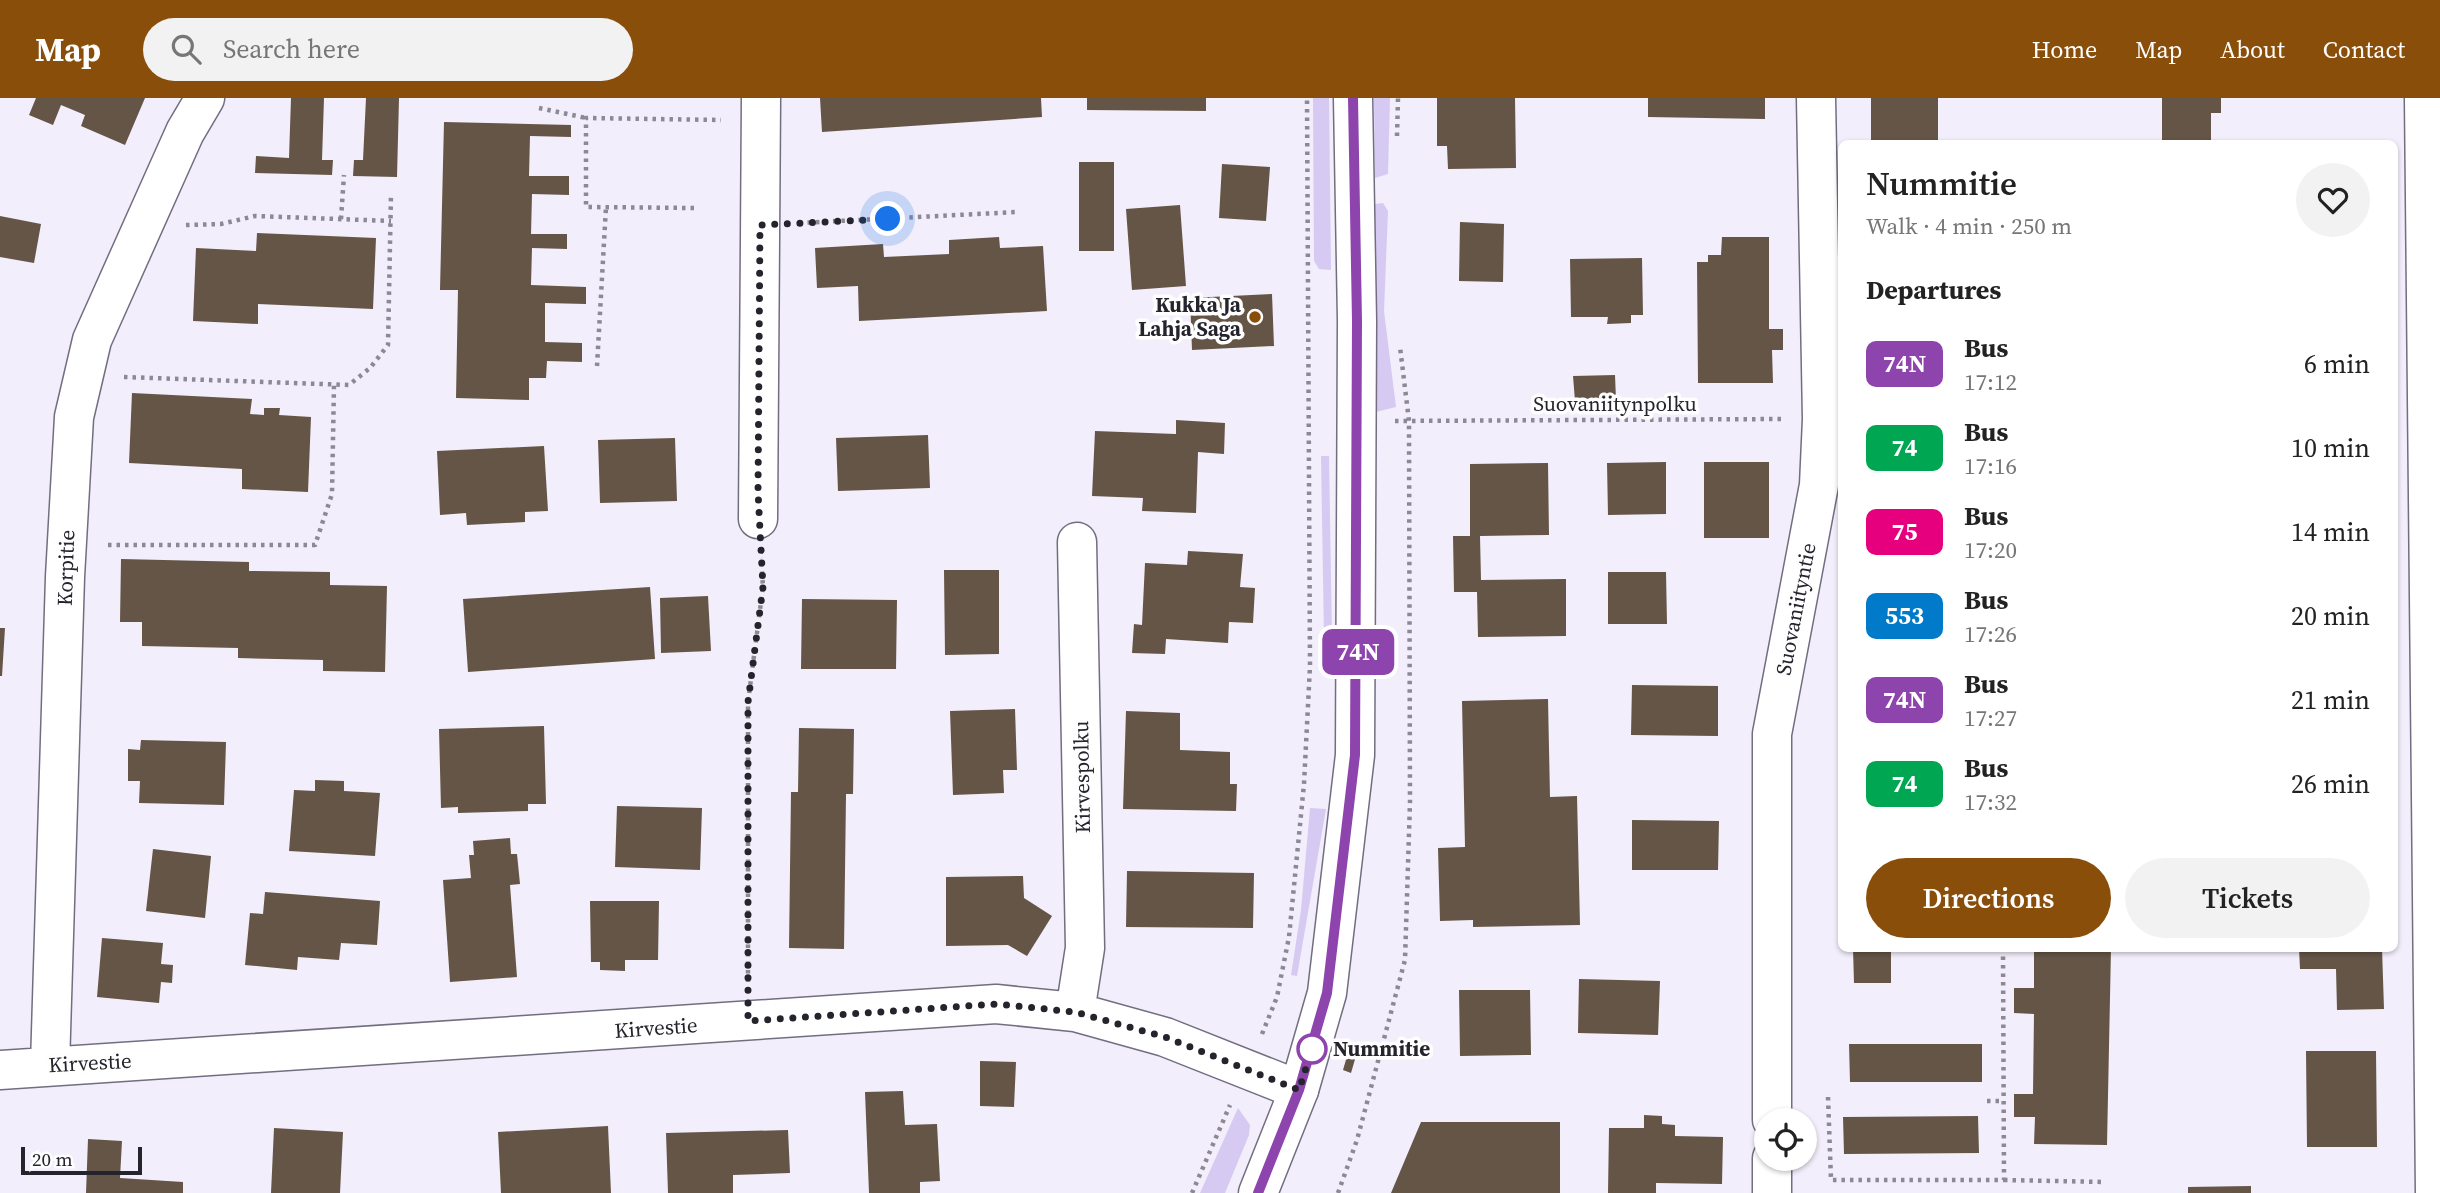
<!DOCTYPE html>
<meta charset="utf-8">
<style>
:root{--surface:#fff;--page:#f2f2f2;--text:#222;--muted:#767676;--accent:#8a4e0b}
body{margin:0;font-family:"Source Serif 4",serif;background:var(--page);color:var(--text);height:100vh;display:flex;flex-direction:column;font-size:26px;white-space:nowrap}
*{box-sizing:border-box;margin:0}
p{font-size:23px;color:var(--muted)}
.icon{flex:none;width:38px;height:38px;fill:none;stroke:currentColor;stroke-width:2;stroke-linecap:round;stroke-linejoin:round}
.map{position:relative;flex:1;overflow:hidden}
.panel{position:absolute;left:1838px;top:42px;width:560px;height:812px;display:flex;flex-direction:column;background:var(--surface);border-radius:10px;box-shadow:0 2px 5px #0004}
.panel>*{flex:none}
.badge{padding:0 14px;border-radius:10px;font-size:24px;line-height:46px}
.controls{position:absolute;left:1754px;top:1010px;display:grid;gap:14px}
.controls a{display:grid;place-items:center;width:63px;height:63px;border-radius:50%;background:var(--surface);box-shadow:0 2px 5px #0004;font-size:35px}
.scale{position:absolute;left:21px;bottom:18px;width:121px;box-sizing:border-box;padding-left:7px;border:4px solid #25232b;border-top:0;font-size:19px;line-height:24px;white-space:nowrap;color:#25232b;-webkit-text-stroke:5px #fefefe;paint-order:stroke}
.you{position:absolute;width:35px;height:35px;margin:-18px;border:5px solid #fff;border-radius:50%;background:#1a73e8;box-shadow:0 0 0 10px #1a73e833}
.map>.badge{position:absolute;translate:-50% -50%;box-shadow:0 0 0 4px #fff}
h2{padding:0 28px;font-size:26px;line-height:63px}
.round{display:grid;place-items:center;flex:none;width:74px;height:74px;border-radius:37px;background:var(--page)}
.head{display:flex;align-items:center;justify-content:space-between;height:119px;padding:0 28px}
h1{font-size:33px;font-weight:600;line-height:52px}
.action{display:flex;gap:14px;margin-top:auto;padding:14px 28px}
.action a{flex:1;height:80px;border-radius:42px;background:var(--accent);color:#fff;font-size:28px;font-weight:600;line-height:80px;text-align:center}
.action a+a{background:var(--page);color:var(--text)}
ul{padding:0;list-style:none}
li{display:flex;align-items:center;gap:21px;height:84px;padding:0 28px}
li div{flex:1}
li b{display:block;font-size:26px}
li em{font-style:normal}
li .badge{min-width:77px;font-weight:700;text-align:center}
header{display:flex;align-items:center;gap:42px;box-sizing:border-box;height:98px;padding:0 35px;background:var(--accent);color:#fff}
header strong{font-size:33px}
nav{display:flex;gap:38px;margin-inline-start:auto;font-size:24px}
.search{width:490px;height:63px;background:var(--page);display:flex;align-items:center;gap:18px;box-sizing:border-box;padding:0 24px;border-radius:38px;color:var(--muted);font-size:26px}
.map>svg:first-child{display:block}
.green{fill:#d6caf2}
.building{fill:#645546}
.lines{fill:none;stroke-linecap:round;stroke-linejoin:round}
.minor-casing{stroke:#736d80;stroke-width:41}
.major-casing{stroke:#736d80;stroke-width:41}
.path{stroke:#8c8994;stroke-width:4.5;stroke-dasharray:3.5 5;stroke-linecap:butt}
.minor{stroke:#fff;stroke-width:38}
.major{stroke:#fff;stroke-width:38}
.line-casing{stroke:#fff;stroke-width:16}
.line{stroke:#8e44ad;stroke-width:10}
.walk{stroke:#25232b;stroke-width:7;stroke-dasharray:0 12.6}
.poi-dot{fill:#8a4e0b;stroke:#fefefe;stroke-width:2.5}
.stop-dot{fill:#fff;stroke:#8e44ad;stroke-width:3.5}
.labels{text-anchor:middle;stroke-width:7;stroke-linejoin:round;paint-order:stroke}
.poi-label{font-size:21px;font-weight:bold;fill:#25232b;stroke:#fefefe;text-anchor:end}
.street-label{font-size:21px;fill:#25232b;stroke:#fefefe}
.stop-label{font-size:21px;font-weight:bold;fill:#25232b;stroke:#fefefe;text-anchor:start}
</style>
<header>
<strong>Map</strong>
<div class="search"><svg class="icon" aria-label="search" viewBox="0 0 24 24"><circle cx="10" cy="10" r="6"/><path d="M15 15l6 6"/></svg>Search here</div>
<nav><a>Home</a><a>Map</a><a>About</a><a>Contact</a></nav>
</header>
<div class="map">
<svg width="2440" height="1095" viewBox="0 0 2440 1095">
<rect width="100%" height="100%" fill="#f2eefb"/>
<path class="green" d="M1313,0H1329L1331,172L1319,171L1314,163Z
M1374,0H1390L1388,76L1375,80Z
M1383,105L1388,113L1384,213L1396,309L1376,314L1375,106Z
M1321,358H1329L1332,540H1324Z
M1310,710L1326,711L1297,878L1291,877L1301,812Z
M1238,1010L1250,1027L1249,1037L1225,1095H1200Z"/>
<path class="building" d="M36,0H145L125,47L81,28L85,17L61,7L53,27L29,17Z
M291,0H324L322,62H333L332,77L255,75L256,58L289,60Z
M366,0H399L397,79L353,78L354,62H363Z
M820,0H1041L1042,19L822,34Z
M1087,0H1206V13L1087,12Z
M1437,0H1515L1516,70L1448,71L1447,48H1437Z
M1648,0H1765V21L1648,19Z
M1871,0H1938V46H1871Z
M2162,0H2221V15H2211V46H2162Z
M444,24L571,27V39L530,38L529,78H569V97L532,96L531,136H567V151L532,150L531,187L586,189V206L545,205V244L582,245V264L547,263L546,280H529V302L456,300L458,192H440Z
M1079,64H1114V153H1079Z
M1222,66L1270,69L1266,123L1219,120Z
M1180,107L1186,188L1132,192L1126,111Z
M0,118L41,126L34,165L0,159Z
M1460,124L1504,126L1503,184L1459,183Z
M257,135L376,140L373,211L258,206V226L193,223L196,150L256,153Z
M999,139L1000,150L1043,148L1047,213L859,223L858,188L817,190L815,150L883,146L884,159L949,156V142Z
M1722,139H1769V231H1783V252H1772L1773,285H1698L1697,164H1708V157H1721Z
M1642,160L1643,217H1631V225L1607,226L1608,219H1571L1570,161Z
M1272,196L1274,248L1192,252L1190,200Z
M1615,277L1616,302L1575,303L1573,278Z
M132,295L252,301L250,316L264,317V310H280L279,317L311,319L308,394L242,391V371L129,365Z
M1176,322L1225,325L1224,356L1198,354L1196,415L1142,413L1143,400L1092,398L1095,333L1176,336Z
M928,337L930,390L838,393L836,340Z
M675,340L677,403L600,405L598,342Z
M544,348L548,413L525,414V424L467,427L466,415L440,417L437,353Z
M1666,364V416L1608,417L1607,365Z
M1704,364H1769V440H1704Z
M1548,365L1549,437L1480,438L1481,482L1566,481V538L1478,539L1477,494H1454L1453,438H1470V366Z
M1188,453L1243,456L1240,489L1255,490L1253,525L1229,524L1228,545L1166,541L1165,556L1132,555L1134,526L1142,527L1145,465L1187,467Z
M121,461L249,464V473L330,474V487L387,488L385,574L323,573V562L238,560V550L142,548V524H120Z
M944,472H999V556L945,557Z
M1608,474H1666L1667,526H1608Z
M650,489L655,561L468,574L463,501Z
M708,498L711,553L661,555L660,500Z
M802,501L897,502L896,571H801Z
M0,530H5L2,578H0Z
M1632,587L1718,588V638L1631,637Z
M1548,601L1550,699L1577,698L1580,827L1473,829V822L1440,823L1438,750L1465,749L1462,603Z
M1015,611L1017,672H1003L1004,695L953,697L950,613Z
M1126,613L1180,615V652L1230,654V686H1237L1236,713L1123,711Z
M544,628L546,706H528V713L458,715V709L441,710L439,631Z
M799,630L854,631L853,696H846L844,851L789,850L791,694H798Z
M141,642L226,644L224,707L139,705L140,683H128V651L140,652Z
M315,682L344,683V693L380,695L375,758L289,753L294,692L315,693Z
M617,708L702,710L700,772L615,769Z
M1632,722L1719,723L1718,772H1632Z
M510,740L511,756H517L520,786L510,787L517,879L450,884L443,782L471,780L469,757H474L473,743Z
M153,751L211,758L205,820L146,813Z
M1127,773L1254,775L1253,830L1126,829Z
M1023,778L1024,800L1052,818L1027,858L1008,847L946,848V779Z
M265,794L380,803L377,847L341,845L339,862L298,859L297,872L245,867L250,815L263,816Z
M590,803H659L658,862H625V873L600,872V864H591Z
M102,840L163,845L161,866L173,867L172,885L161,884L159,905L97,899Z
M1853,850H1891V885H1854Z
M2034,850H2111L2107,1047L2034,1046L2035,1019H2014V996H2033L2034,916L2014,915V890H2034Z
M2299,850H2382L2384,911L2337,912L2336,871H2300Z
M1579,881L1660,883L1658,937L1578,935Z
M1459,892H1530L1531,957L1460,958Z
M1849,946H1982V984H1850Z
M1350,948L1358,951L1351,975L1343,972Z
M2306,953H2376L2377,1049H2307Z
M980,963L1016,964L1014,1009L980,1008Z
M903,993L905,1027L937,1026L940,1083L920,1084V1095H869L865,994Z
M1644,1017L1662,1018V1026L1675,1027V1038L1723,1039L1722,1086L1656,1085V1095H1608L1609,1030H1644Z
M1978,1018L1979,1055L1844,1056L1843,1019Z
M1421,1024H1560V1095H1391Z
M608,1028L611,1095H501L498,1034Z
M274,1030L343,1034L340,1095H271Z
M788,1032L790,1075L733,1077V1095H668L666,1035Z
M88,1041L122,1043L120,1080L183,1084V1095H86Z
M2251,1088V1095H2188V1089Z"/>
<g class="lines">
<g class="minor-casing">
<path id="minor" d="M2424,0L2435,1095
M758,421L761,0
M1075,914L1085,850L1077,444
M50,967L65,479L74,319L92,242L185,34L205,0
M0,972L996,906L1075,914L1165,939L1299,992
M1772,1022V636L1819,387L1822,321L1816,0
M1772,1060V1095"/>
</g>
<g class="major-casing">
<path id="major" d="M1258,1095L1299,992L1327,895L1355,657L1357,223L1353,0"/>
</g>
<path class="path" d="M539,10L586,20
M1397,38L1398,0
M694,110L586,109V20L721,22
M341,121L344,77
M799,125L1017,114
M186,127L221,126L255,118L391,123
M597,268L606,109
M124,279L349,287L370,270L388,247L391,96
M1395,323L1781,321
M108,447H315L332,396L334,287
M748,884V604L763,489L761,460
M1262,936L1277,899L1289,839L1304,686L1310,568L1307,0
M1828,999L1831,1082H2004L2003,850
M1987,1003H2003
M2004,1082L2104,1084
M1192,1095L1230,1007
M1338,1095L1357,1042L1405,862L1410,704L1409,323L1400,249"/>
<use href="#minor" class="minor"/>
<use href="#major" class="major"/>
</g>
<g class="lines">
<g class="line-casing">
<path id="line" d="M1258,1095L1299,992L1327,895L1355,657L1357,223L1353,0"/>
</g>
<use href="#line" class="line"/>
<path class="walk" d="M888,121L760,127L758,394L763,489L748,604V923L996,906L1075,914L1165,939L1299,992L1312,951"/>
</g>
<circle class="poi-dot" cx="1255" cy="219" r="7"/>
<circle class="stop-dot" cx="1312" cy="951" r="14"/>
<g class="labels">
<g class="poi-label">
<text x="1241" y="214">Kukka Ja<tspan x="1241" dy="24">Lahja Saga</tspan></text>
</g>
<g class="street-label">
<text x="1615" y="313">Suovaniitynpolku</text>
<text transform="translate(66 470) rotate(-88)" y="7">Korpitie</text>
<text transform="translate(1796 511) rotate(-79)" y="7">Suovaniityntie</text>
<text transform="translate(1082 679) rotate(-91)" y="7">Kirvespolku</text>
<text transform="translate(656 930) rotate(-4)" y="7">Kirvestie</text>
<text transform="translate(90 965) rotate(-3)" y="7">Kirvestie</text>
</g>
<g class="stop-label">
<text x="1333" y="958">Nummitie</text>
</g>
</g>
</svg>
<div class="controls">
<a><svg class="icon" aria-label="locate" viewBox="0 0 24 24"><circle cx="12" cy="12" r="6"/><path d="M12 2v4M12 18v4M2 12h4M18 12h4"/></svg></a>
</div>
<div class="scale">20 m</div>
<div class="you" style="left:888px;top:121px"></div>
<b class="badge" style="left:1358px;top:554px;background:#8e44ad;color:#fff">74N</b>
<section class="panel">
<div class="head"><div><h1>Nummitie</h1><p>Walk · 4 min · 250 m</p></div><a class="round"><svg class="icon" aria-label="heart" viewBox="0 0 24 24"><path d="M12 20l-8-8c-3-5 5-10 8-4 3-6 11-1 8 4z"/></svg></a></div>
<h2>Departures</h2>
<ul>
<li><span class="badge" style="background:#8e44ad;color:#fff">74N</span><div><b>Bus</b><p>17:12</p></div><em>6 min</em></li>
<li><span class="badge" style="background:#00a651;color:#fff">74</span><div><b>Bus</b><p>17:16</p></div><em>10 min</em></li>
<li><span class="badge" style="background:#e6007e;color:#fff">75</span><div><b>Bus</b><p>17:20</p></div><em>14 min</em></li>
<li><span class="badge" style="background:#007ac9;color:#fff">553</span><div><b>Bus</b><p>17:26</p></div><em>20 min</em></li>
<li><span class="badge" style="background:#8e44ad;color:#fff">74N</span><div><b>Bus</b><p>17:27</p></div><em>21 min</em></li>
<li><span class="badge" style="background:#00a651;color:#fff">74</span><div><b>Bus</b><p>17:32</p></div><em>26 min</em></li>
</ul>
<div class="action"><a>Directions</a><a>Tickets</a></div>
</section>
</div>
